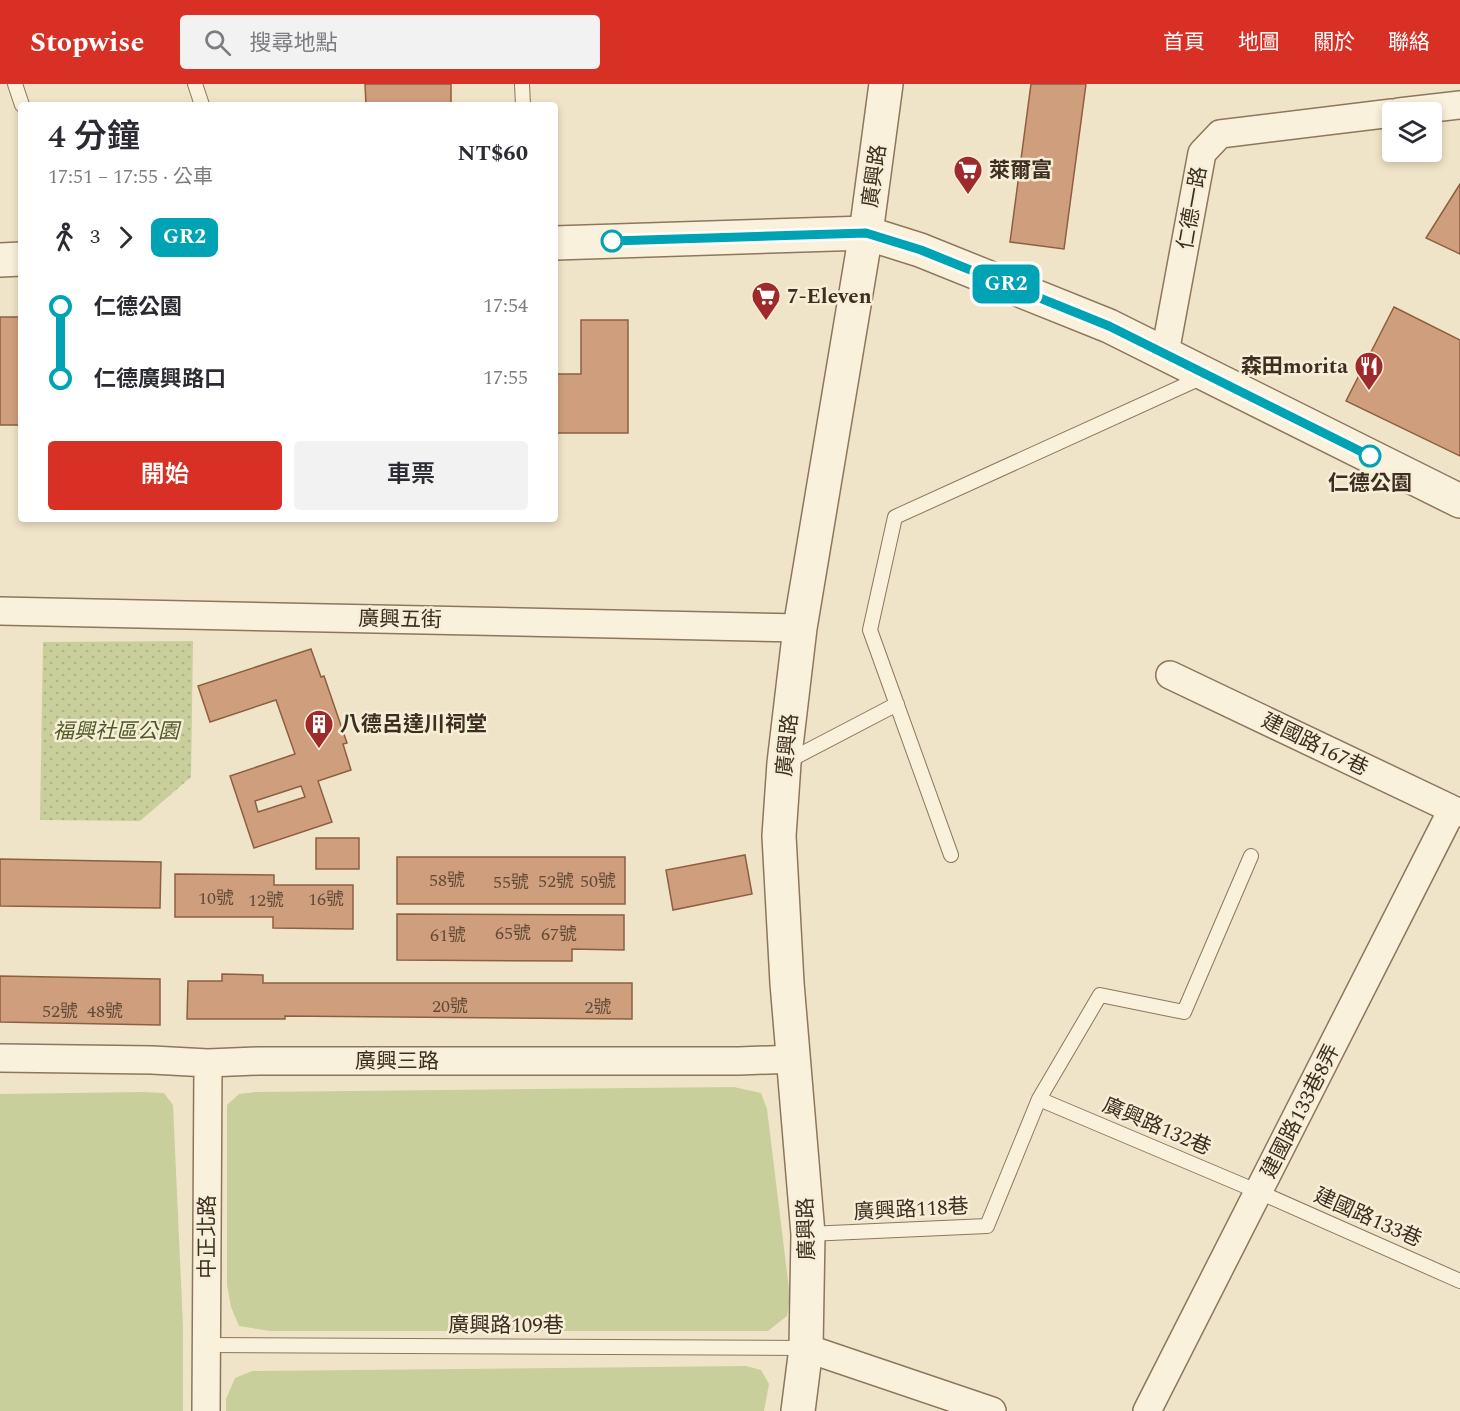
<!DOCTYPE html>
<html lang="zh-TW">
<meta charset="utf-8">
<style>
:root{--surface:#fff;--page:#f2f2f3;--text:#2b2b33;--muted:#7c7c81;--accent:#d93025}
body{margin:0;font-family:Spectral,"Noto Sans TC",serif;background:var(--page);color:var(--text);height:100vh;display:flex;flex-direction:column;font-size:22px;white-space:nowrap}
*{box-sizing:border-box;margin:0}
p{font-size:20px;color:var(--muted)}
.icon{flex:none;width:33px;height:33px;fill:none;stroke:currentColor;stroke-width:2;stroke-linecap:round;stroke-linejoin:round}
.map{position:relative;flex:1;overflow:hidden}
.drawer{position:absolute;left:18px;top:18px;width:540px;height:420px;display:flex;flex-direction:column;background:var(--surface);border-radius:6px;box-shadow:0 3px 9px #0003}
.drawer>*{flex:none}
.badge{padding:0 12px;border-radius:9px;font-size:21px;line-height:39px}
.buttons{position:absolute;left:1382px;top:18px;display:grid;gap:12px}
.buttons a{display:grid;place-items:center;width:60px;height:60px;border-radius:6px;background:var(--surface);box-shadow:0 3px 9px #0003;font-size:30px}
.map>.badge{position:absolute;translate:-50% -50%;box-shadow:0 0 0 3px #fff}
.legs{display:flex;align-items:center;gap:9px;height:66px;padding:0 30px;font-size:20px}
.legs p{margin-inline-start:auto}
.headline{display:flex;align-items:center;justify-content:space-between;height:102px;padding:0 30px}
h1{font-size:33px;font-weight:600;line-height:45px}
.primary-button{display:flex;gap:12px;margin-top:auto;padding:12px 30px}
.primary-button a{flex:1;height:69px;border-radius:6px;background:var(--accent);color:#fff;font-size:24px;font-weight:600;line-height:69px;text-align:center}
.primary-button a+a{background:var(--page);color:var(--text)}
ul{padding:0 30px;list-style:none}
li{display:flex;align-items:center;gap:21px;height:72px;font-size:22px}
li i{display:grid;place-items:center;width:9px;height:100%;margin:0 8px;background:currentColor}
li i::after{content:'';width:15px;height:15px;margin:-8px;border:4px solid;border-radius:50%;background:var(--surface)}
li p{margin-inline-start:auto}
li:first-child i{background:linear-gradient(#0000 50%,currentColor 0)}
li:last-child i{background:linear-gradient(currentColor 50%,#0000 0)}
header{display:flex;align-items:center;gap:36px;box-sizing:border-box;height:84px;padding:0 30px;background:var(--accent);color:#fff}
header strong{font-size:28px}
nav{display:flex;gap:33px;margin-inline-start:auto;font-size:21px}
.search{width:420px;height:54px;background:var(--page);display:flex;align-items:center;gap:15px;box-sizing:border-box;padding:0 21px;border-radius:6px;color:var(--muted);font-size:22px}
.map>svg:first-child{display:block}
.green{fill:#c9cf9b}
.park{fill:url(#park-dots)}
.building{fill:#cf9f7d;stroke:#8d5f41;stroke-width:1.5;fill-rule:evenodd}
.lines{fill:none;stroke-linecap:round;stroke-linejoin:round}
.service-casing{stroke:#8d765c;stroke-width:16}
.minor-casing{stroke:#8d765c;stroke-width:30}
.tertiary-casing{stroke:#8d765c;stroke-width:36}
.service{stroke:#faf1dc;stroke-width:14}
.minor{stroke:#faf1dc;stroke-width:27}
.tertiary{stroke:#faf1dc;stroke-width:33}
.line-1-casing{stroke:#fff;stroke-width:14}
.line-1{stroke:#00a3b4;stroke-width:9}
.stop-1-dot{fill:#fff;stroke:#00a3b4;stroke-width:3}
.labels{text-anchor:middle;stroke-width:5;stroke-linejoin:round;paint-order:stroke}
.number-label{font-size:18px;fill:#624a37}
.poi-label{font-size:21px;font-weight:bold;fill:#3d2e20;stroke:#f7eed8;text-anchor:start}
.street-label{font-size:21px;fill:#3d2e20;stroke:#f7eed8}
.stop-label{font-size:21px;font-weight:bold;fill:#3d2e20;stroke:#f7eed8}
.park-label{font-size:21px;font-style:italic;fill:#4d5a26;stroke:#f7eed8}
</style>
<header>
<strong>Stopwise</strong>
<div class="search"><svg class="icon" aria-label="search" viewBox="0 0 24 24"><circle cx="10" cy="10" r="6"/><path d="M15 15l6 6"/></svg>搜尋地點</div>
<nav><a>首頁</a><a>地圖</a><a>關於</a><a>聯絡</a></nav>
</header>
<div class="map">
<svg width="1460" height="1327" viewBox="0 0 1460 1327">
<defs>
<pattern id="park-dots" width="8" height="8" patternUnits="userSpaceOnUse" patternTransform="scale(1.5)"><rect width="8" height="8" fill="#c9cf9b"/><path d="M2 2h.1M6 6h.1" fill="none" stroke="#aeb285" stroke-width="1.8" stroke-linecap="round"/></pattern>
</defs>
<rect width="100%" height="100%" fill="#f0e4c8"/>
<path class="green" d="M734,1003L761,1009L767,1025L790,1213L787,1232L768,1247H269L239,1242L231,1223L227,1201V1021L239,1010L257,1008Z
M143,1008L164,1009L173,1021L183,1242V1327H0V1010Z
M746,1282L761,1286L769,1300L764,1327H226V1315L235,1294L252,1287Z"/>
<path class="park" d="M193,557L191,693L140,737L40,736L43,558Z"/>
<path class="building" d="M365,0H451V21H366Z
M1031,0H1086L1064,165L1010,158Z
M1460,100V170L1426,154Z
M1394,223L1460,256V372L1346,317Z
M0,233H21V341H0Z
M581,236H628V349H555V290H581Z
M311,565L321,593L324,592L347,659L343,660L351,686L318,697L332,738L254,764L230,692L295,670L276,616L210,638L198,602ZM301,702L305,713L258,728L255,717Z
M316,754H359V785H316Z
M745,771L752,810L673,826L666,786Z
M397,773H625V820H397Z
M0,775L161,778L160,824L0,822Z
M175,790L274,791V801H353V845L273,844V833H175Z
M397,830L624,831V866L572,865V877L397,876Z
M222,890L263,891V899H632V935L285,932V935H187L188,897H222Z
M0,892L160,895V941L0,938Z"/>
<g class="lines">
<g class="service-casing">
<path id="service" d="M15,0L22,21
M195,0L202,21
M522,0L523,21
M786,678L897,620
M951,771L870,546L895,433L1203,293
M1039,1015L1259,1108L1460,1197
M808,1150L987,1142L1039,1015L1100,911L1184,928L1251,772
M206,1261L806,1264"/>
</g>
<g class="minor-casing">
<path id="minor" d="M1399,28L1460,21
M1165,269L1202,69L1220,50L1392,29
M0,527L800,544
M1170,591L1460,729
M0,974L152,976L208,979L258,977H739L795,975
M806,1264L992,1327
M206,1327L208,979
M1147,1327L1452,726"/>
</g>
<g class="tertiary-casing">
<path id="tertiary" d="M555,159L866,149L920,166L1109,242L1460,417
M0,176L21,175
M798,1327L806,1264L808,1150L787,899L779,752L784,679L800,544L866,149L886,0"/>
</g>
<use href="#service" class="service"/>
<use href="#minor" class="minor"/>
<use href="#tertiary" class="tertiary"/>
</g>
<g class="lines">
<g class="line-1-casing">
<path id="line-1" d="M612,157L866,149L921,166L1109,242L1370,372"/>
</g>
<use href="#line-1" class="line-1"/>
</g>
<defs>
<g id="supermarket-pin" transform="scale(1.5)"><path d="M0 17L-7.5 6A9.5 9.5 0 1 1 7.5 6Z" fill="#9e2a2b" stroke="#f7eed8"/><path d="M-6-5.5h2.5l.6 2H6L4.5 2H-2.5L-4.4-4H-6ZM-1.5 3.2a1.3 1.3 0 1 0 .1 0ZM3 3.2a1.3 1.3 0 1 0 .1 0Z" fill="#fff"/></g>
<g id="restaurant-pin" transform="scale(1.5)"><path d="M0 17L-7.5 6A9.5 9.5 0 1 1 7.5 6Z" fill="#9e2a2b" stroke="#f7eed8"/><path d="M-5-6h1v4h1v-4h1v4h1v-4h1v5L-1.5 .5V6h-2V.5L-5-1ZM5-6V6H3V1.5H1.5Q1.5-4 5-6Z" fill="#fff"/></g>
<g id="building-pin" transform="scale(1.5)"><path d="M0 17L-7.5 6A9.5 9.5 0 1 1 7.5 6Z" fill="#9e2a2b" stroke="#f7eed8"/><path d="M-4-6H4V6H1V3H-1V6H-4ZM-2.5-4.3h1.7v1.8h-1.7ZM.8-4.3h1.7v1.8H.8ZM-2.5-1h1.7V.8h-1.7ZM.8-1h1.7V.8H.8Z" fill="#fff"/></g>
</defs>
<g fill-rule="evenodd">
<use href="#supermarket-pin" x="968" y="86"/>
<use href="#supermarket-pin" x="766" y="212"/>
<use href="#restaurant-pin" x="1369" y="282"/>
<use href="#building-pin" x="319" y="640"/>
</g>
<g class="stop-1-dot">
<circle cx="612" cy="157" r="10"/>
<circle cx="1370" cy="372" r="10"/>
</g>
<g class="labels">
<g class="number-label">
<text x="447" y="802">58號</text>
<text x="556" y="803">52號</text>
<text x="598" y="803">50號</text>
<text x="511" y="804">55號</text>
<text x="216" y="820">10號</text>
<text x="326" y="821">16號</text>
<text x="266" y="822">12號</text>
<text x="513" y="855">65號</text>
<text x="559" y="856">67號</text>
<text x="448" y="857">61號</text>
<text x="450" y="928">20號</text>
<text x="598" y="929">2號</text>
<text x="60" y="933">52號</text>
<text x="105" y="933">48號</text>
</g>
<g class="poi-label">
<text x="989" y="93">萊爾富</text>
<text x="787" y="219">7-Eleven</text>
<text x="1348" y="289" text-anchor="end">森田morita</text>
<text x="340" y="647">八德呂達川祠堂</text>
</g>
<g class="street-label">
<text transform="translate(874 92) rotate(-82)" y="7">廣興路</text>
<text transform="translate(1192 124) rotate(-80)" y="7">仁德一路</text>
<text transform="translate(400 535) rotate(1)" y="7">廣興五街</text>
<text transform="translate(1315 660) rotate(26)" y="7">建國路167巷</text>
<text transform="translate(787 661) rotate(-84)" y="7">廣興路</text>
<text x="397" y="984">廣興三路</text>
<text transform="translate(1300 1027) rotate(-63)" y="7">建國路133巷8弄</text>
<text transform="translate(1157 1042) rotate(23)" y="7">廣興路132巷</text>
<text transform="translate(911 1125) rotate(-3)" y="7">廣興路118巷</text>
<text transform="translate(1368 1133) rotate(24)" y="7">建國路133巷</text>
<text transform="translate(806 1145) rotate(-92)" y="7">廣興路</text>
<text transform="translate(207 1153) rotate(-90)" y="7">中正北路</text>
<text x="506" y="1248">廣興路109巷</text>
</g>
<g class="stop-label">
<text x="1370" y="406">仁德公園</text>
</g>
<g class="park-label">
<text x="116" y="654">福興社區公園</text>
</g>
</g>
</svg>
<div class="buttons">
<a><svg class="icon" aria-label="layers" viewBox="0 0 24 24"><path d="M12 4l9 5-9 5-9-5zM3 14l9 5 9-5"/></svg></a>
</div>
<b class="badge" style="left:1006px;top:200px;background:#00a3b4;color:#fff">GR2</b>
<section class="drawer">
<div class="headline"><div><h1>4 分鐘</h1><p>17:51 – 17:55 · 公車</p></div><b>NT$60</b></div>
<div class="legs"><svg class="icon" aria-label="walk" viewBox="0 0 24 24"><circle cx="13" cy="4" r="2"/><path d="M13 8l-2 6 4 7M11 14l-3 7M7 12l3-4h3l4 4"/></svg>3<svg class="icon" aria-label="forward" viewBox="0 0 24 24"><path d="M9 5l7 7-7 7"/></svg><b class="badge" style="background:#00a3b4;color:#fff">GR2</b></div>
<ul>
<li><i style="color:#00a3b4"></i><b>仁德公園</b><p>17:54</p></li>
<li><i style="color:#00a3b4"></i><b>仁德廣興路口</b><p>17:55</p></li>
</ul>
<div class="primary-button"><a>開始</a><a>車票</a></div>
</section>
</div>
